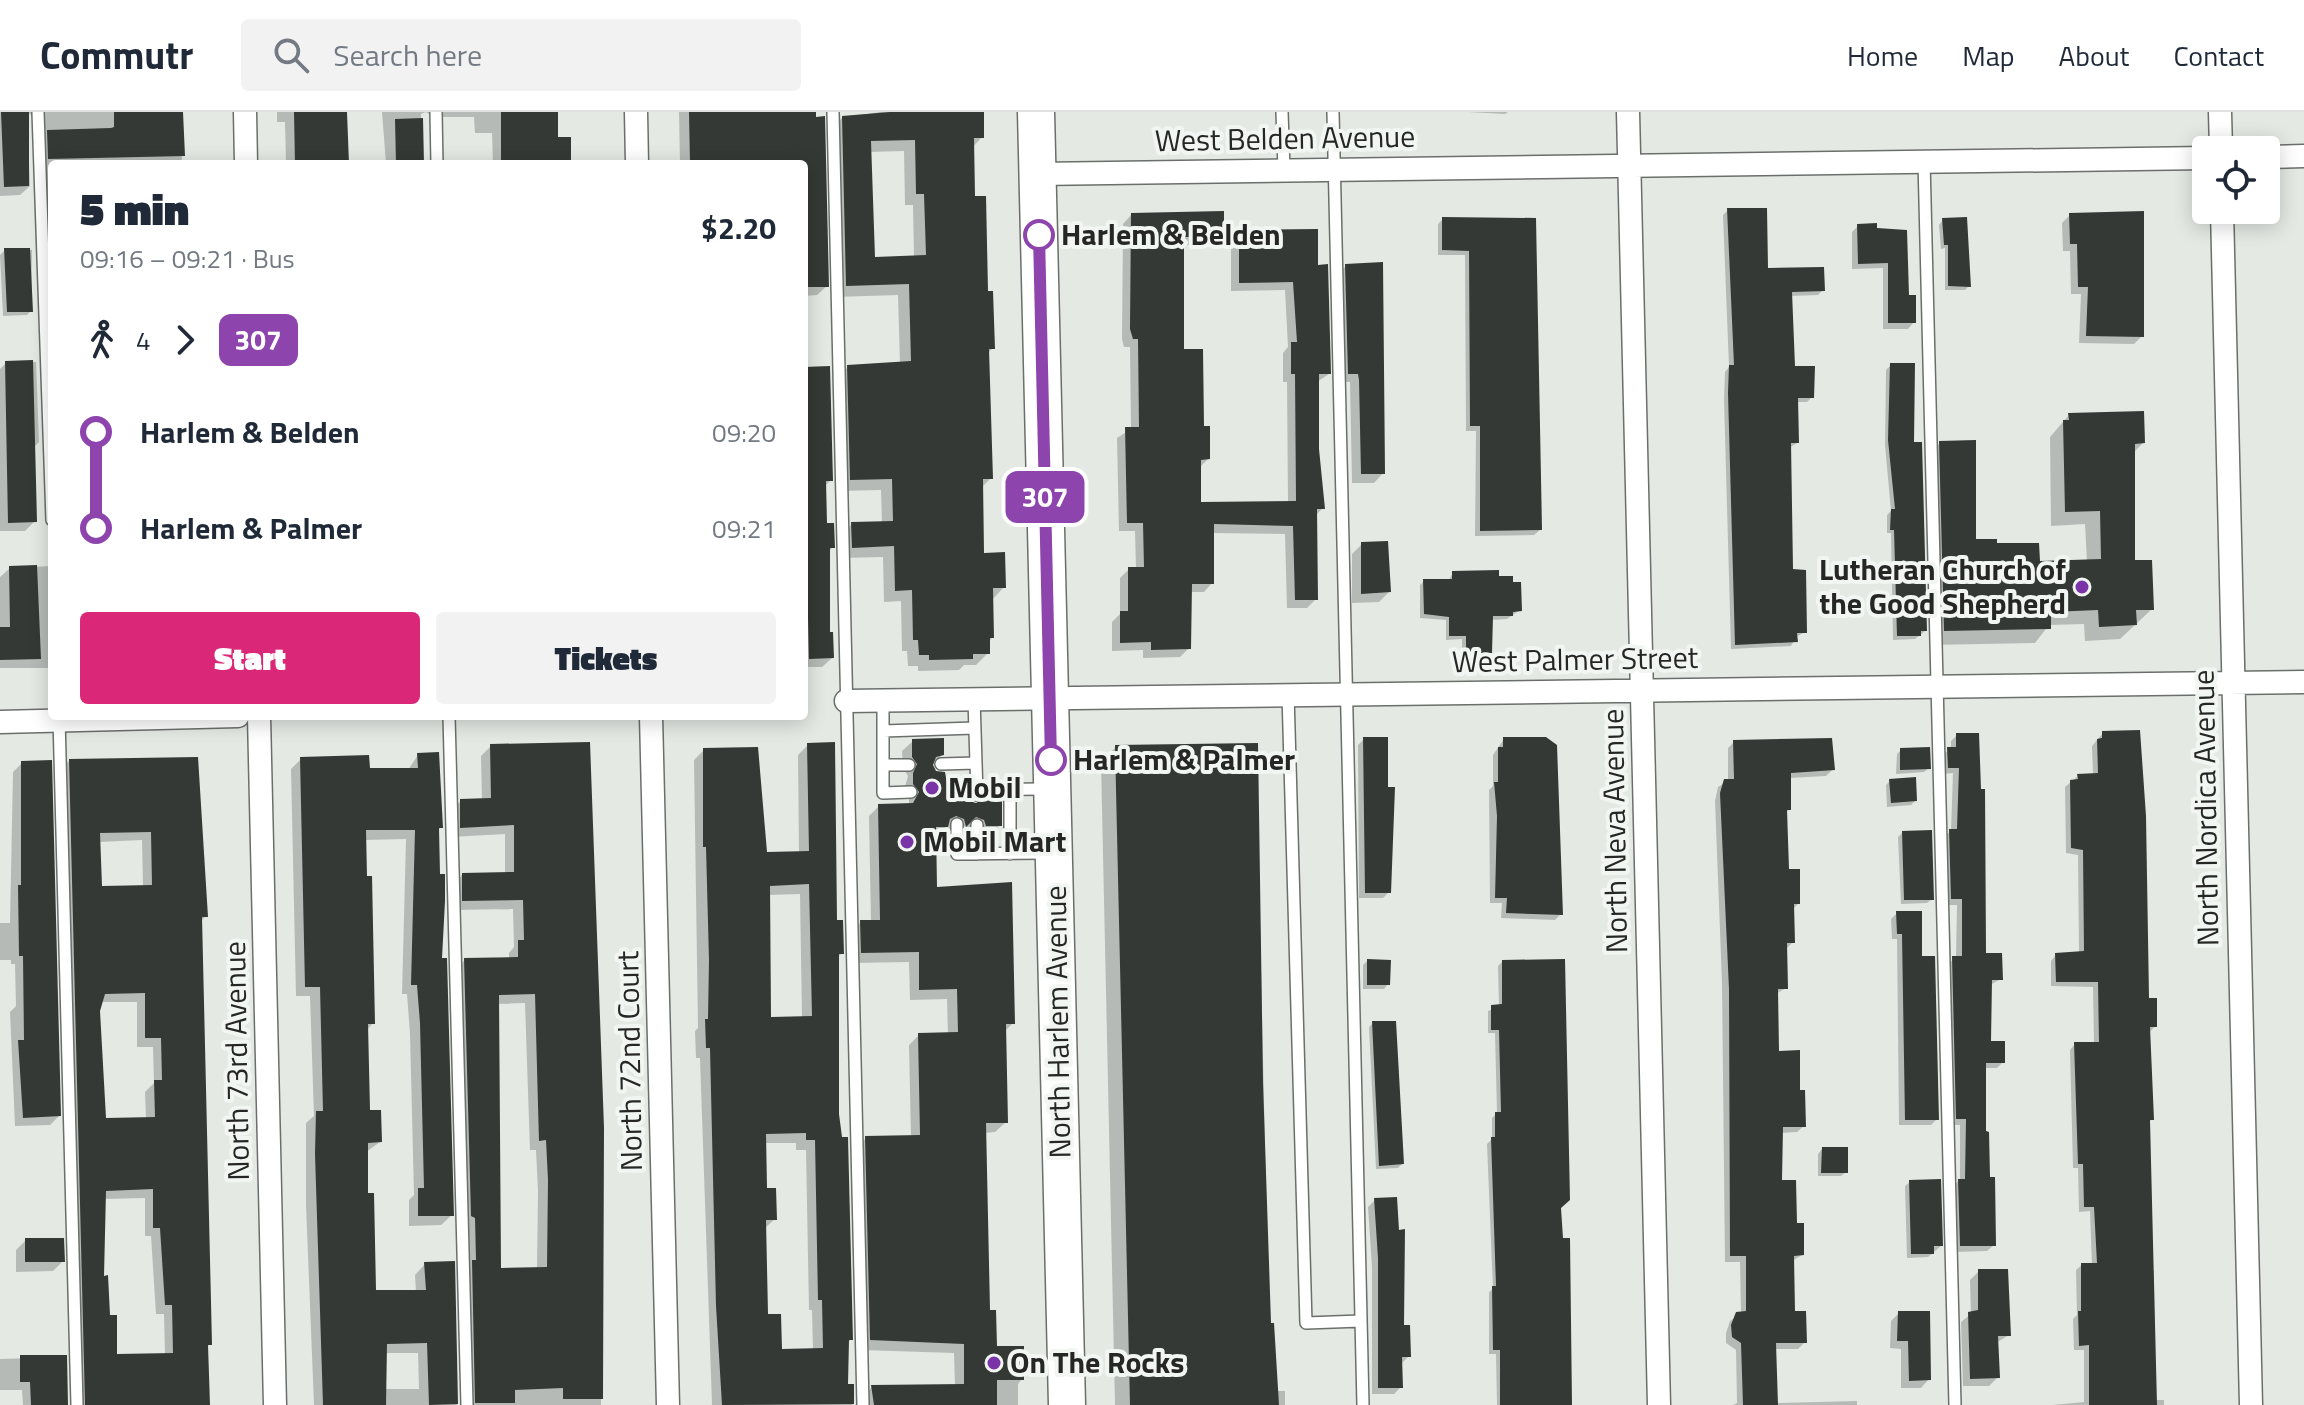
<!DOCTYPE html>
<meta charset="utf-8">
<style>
:root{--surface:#fff;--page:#f2f2f3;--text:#1f2937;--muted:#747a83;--line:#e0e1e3;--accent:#db2777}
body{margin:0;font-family:"Titillium Web",sans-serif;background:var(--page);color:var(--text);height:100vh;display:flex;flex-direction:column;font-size:30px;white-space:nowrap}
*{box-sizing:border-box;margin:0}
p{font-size:26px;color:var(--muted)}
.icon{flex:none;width:44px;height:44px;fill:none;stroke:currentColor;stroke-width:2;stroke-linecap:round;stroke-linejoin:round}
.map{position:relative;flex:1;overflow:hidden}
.sheet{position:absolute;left:48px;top:48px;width:760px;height:560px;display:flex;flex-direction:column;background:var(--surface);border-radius:8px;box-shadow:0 4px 20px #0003}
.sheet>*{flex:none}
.badge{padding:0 16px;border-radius:12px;font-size:28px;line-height:52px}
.fabs{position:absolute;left:2192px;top:24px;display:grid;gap:16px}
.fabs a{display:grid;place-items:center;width:88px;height:88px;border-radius:8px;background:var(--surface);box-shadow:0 4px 20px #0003;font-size:40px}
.map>.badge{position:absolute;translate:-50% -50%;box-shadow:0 0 0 4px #fff}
.legs{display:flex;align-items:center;gap:12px;height:88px;padding:0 32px;font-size:26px}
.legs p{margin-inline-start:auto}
.overview{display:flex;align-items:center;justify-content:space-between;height:136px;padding:0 32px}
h1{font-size:44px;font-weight:800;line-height:60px}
.primary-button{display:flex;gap:16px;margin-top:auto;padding:16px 32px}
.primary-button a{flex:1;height:92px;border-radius:8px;background:var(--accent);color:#fff;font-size:32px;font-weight:800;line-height:92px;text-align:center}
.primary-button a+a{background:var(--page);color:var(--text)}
ul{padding:0 32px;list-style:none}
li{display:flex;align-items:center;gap:28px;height:96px;font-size:30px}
li i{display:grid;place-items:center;width:12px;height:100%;margin:0 10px;background:currentColor}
li i::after{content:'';width:20px;height:20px;margin:-10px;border:6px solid;border-radius:50%;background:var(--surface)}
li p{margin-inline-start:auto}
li:first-child i{background:linear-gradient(#0000 50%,currentColor 0)}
li:last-child i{background:linear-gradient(currentColor 50%,#0000 0)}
header{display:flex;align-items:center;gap:48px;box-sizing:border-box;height:112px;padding:0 40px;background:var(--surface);border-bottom:2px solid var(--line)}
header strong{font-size:38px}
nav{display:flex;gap:44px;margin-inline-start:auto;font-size:28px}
.search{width:560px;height:72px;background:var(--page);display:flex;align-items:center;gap:20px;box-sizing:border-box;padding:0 28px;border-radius:8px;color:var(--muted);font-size:30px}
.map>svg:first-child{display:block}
.shadow{fill:#0003;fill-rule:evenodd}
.building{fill:#353935;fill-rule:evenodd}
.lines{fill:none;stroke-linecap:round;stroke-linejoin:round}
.service-casing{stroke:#6b6f6b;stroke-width:14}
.minor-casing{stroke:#6b6f6b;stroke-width:25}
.primary-casing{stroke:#6b6f6b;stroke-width:39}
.service{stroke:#fff;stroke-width:11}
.minor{stroke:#fff;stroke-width:22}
.primary{stroke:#fff;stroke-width:36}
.line-1-casing{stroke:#fff;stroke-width:18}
.line-1{stroke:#8e44ad;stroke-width:12}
.stop-1-dot{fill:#fff;stroke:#8e44ad;stroke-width:4}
.poi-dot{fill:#7b34a8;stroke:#f2f6f2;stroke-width:3}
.labels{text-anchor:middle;stroke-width:8;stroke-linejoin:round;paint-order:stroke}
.street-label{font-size:30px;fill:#252625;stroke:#f2f6f2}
.stop-label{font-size:30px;font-weight:bold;fill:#252625;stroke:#f2f6f2;text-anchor:start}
.poi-label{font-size:30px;font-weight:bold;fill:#252625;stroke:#f2f6f2;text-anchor:start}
</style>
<header>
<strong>Commutr</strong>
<div class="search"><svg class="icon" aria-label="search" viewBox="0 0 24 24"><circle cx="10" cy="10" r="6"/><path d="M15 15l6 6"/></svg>Search here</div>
<nav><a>Home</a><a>Map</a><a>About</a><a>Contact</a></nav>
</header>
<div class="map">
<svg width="2304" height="1293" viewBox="0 0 2304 1293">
<rect width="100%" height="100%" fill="#e4e9e4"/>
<path class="shadow" d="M0,0H27L30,74L20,83L0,84Z
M28,0H181L182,52H52V174H43L48,141L47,90L37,9Z
M277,0H345L347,52H286L285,10H277Z
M382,0H556V27L570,52H493L492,21H475L474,5H433L426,0L421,2L422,52H386Z
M679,0H814L827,174L817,183L804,184V52H680Z
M880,0H982V25L972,36L973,86L993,236L987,242L991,366L981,376L982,443L1004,475L992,488V526L988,530V541L976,553H964L959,558L918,559V554H908L907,539H902L901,489L884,490L883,445L841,446L840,424L852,412L882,411L881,378L839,379L836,267L848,255L900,252L898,183L835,185L831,18L842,6ZM904,39L905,93H913L914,145L873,147L869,40Z
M1468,0H1508L1505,2Z
M1728,98L1766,158L1823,178L1818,183L1790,184L1793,256L1812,285L1807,290H1796L1797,331L1789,336L1791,459L1805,520L1796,525L1791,534L1731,537L1724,287L1725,260L1729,255L1723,103Z
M1131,103L1222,124L1213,133H1182V239L1208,347L1199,356V392L1288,391L1287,270H1283V241L1288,235L1285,178L1231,179V129L1240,120L1316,155L1329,262L1317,270V338L1323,396L1315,404L1316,487L1307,496H1287L1285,422L1212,421V471L1204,480H1190L1189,536L1180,545L1143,546V538L1112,539V510L1120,502V466L1129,457H1136L1135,419H1119L1117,326L1131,317L1130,235H1124L1122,227L1123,112Z
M2070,103L2142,224L2134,232L2079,231L2081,182H2071L2070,139H2063L2062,111Z
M1443,107L1534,108L1540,418L1534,423L1475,424L1476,319H1466L1465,143H1438V112Z
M1943,108L1969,174L1965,178H1945V136L1941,137L1939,113Z
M1875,113L1907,185L1914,210L1908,217H1883V156L1852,157V120L1858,114Z
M5,138H32L31,199L27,203L3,204L0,143Z
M1346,154L1383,361L1374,371H1352L1350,270H1339L1337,163Z
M36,250L39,330L35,334V409L25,419H0V257L6,251Z
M1891,253L1912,332L1925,519L1915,527L1893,528L1891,421H1887V403L1891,399L1885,333L1886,258Z
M804,257L831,368L824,375L825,413L833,435L828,440V522L832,546L822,555H804Z
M2069,303L2143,331L2133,341V450L2152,497L2120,527L2085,529L2084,512L2049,513L2035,531L1930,533L1926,346L1940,331L1974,429L2038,451L2087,450L2085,412L2051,414L2050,325Z
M1362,432L1389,480L1379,490L1352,491V442Z
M52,454V556H0V465L10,456Z
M1453,461L1498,466L1520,498L1507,507L1491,508L1490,540L1485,544L1462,545V527L1446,528V508L1420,506V473L1424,469H1448Z
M2103,621L2147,888L2155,914L2149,921L2152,1007L2148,1011L2149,1153L2154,1159L2155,1288H2164V1293H2052L2084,1290V1238H2074L2073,1207L2077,1203L2076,1158L2082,1153H2092L2090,1099L2079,1100L2078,1056H2073L2070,938L2075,932H2094L2093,875L2051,874V849L2056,843L2079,841L2078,743L2066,741L2065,675L2078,664L2093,663L2092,634Z
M1957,623L1984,843L2001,867L1990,873L1989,931L2003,950L1997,956H1984V1021L1994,1133L1987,1139L1954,1140L1952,1075L1960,1068V1013H1951L1947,852L1956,846L1957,793H1945L1944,725L1951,719L1953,661L1942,662V643L1951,637V629Z
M1364,627L1389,780L1383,786H1359L1358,633Z
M1504,627L1561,802L1555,808L1501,806L1502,791H1490L1489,678L1493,674V643Z
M913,629L942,643L931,654L950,687L969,688L1000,713L989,724H976L974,718L964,714L955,722L947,714L934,724L935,777L1013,911L1004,920L1006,1010L995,1020L984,1021L988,1200L995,1236L1022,1267L1018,1272V1293H861L862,1285L872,1275L955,1274L954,1241L861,1238L856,1037L866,1026L911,1025L909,933L919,923H948L947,887L910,888L909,850L852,851L851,820L861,810H871L869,704L879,694L909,693V687L903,682L908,664L903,656L902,639Z
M1734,630L1833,657L1826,664L1789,666V698L1785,701L1787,759L1798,792L1792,798L1793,830L1785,838L1786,876L1776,882L1777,941L1798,980L1804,1014L1797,1020L1781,1021L1780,1070L1802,1143L1792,1149L1793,1201L1805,1230L1798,1237H1774L1776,1291L1857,1289V1293H1733L1737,1291L1736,1238L1726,1231V1221L1730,1209L1741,1201L1740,1150H1725L1722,871L1715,689L1718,675L1728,669V636Z
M808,633L842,841L837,846V1002L851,1227L847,1232L846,1274H852L853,1293H712L700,946H696L695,919L698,916L694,648L704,638L765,742L799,741L798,643ZM800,782L802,906L769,907L768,783ZM764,1031H796V1038H806L809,1198H812L813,1238L780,1239L766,1204L764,1117L775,1107L765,1078Z
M1256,633L1269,1213L1277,1279H1285V1293H1115L1101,650L1116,635Z
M491,634L602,1016L601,1293H466L454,858L465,848L509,847V841L514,835L513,797L453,798L452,773L462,763H505V722L451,725L450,699L461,689L482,688L481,644ZM525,891L530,1038H536L538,1079L537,1157L499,1158L497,892Z
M1901,638L1929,656L1924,660L1896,662L1897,642Z
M418,643L441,715L437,720L440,848L452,1103L441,1113L409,1114V1088L414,1083L410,922L407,882H402L406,727L364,728L373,911L366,919L368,1000L380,1030L366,1040V1083L374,1181L416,1180L415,1163L425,1152L453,1151L457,1293H314L306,1093V1011L314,1004L310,884H296L291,657L301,647L368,658H408ZM385,1241H418L419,1277H384Z
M196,647L206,804L200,810L210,1232L206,1236L207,1293H76L60,658L69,649ZM142,728L143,775L100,776L99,730ZM100,890H137V935H153L154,971L145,980L146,1007L104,1008L98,899ZM145,1086V1124H151L156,1202H164L165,1243L115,1245L102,1166L104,1087Z
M22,651L59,1004L50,1013L15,1014L10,900L16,894L15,852H11V848H0V811H10L13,660Z
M1890,669L1915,689L1911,693L1887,695L1886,673Z
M1902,721L1932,787L1927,791L1901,792L1898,725Z
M1897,801L1920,846L1937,1007L1931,1013H1899L1897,827H1892L1891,807Z
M1367,849L1388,872L1384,877H1363V853Z
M1502,850L1559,1095L1569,1293H1497L1496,1242H1489V1180L1493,1177L1487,1032L1492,1027V1006L1497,1001L1495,921H1488V899L1499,895L1498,854Z
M1373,911L1402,1052L1398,1056L1376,1057L1369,915Z
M1822,1037L1846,1060L1841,1064H1818V1042Z
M1910,1070L1941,1134L1928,1145L1907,1146L1905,1074Z
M1375,1088L1409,1244L1402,1251L1401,1275L1394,1282H1372V1155L1368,1095Z
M26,1128L63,1149L53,1159L16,1160V1138Z
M1979,1159L2009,1223L1996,1231L1998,1265L1989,1274H1963L1961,1210L1971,1202L1970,1168Z
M1899,1201L1929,1267L1921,1276H1901V1237L1890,1236L1891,1209Z
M65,1245L67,1293H23L22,1278H0V1247Z"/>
<path class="building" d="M1,0H29V74L4,75Z
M114,0H183L185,44L48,47L47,18L111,16L114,15Z
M294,0H347L349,52H295Z
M501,0H558V25H571V52H501Z
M689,0H816V5L825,4L829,175H804V52H690Z
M890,0H984V26H974L975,84H986L988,179H993L995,237H989L993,367H983L984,441L1005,440L1006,476H993L994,526H990V542H973V547L929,548V543H919L918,528H913L912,478L895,479L894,434L852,436L851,410L893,409L892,367L850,368L847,253L911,249L909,172L846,174L842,4ZM915,28L916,82H924L926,143L875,145L871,29Z
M423,6L424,52H396L395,7Z
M1727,96H1767L1768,156L1824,155L1825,179L1792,180L1795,254H1815L1814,286H1798L1799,331H1791L1793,457L1806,458L1807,521H1797L1798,530L1735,533L1728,281L1729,253H1734Z
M1224,99V125H1184V237H1203L1204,314H1210V347L1201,348V390L1296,389L1295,262H1291V230H1297L1293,170L1239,171V118L1318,117V153L1328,152L1331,262H1319V337L1325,397H1317L1318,488H1295L1293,414L1214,412V472H1192L1191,537L1151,538V530L1120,531V499H1128V455H1144L1143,411H1127L1125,315H1139L1138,227H1133L1130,217L1131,101Z
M2144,99V225L2086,224L2088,175H2078L2077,132H2070L2069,101Z
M1442,105L1536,106L1542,418L1480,419V314H1470L1469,139L1442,138Z
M1967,105L1971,175L1948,174V133H1944L1942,106Z
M1877,111V116L1907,118L1909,183H1916V211H1888V151L1858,152L1857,112Z
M4,136H30L33,200H7Z
M1383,150L1385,362H1361L1359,268L1358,262H1348L1345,152Z
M33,248L37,410L8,411L5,249Z
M1890,251H1915L1914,330H1922L1927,519H1921V524H1897L1894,418H1890L1891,397H1895L1888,328Z
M830,254L833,369H826L827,411H834L835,436H830V520H833L834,546L809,547L808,506L804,505V255Z
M2144,299L2145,331L2135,332V448H2152L2154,498H2136L2137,513L2099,515L2098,498L2051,500V517L1944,519L1939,329L1976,328V427H1997V431H2039L2040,449L2101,447L2100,399L2065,400L2063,308H2069L2068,301Z
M1388,429L1391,480L1361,482V430Z
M37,453L41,547L0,548V515H10L9,454Z
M1499,458V464H1513V470H1521L1522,499L1513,500V504H1493L1492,541H1466V524H1449V505L1424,502L1423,467H1452V459Z
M2140,618L2146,704L2149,886H2157V915H2150L2154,1008H2150L2157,1293H2089V1233L2079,1234L2078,1199H2081V1151H2097L2094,1095H2084L2083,1052H2078L2074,930H2099L2098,870H2056L2055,841L2084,839L2083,738L2071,736L2070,668L2078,667L2077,662L2098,661L2097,627L2102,626V619Z
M1956,621H1979L1981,677H1985L1986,841H2002L2003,868H1992L1991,929H2005V951H1986V1019L1989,1020L1990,1065H1995L1996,1134H1960L1958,1067H1965L1966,1007H1956L1952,844H1962V787H1951L1949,717H1957L1959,656H1948L1947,635H1956Z
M1363,625H1388V675H1395L1391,781H1365Z
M1503,625H1546L1557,633L1563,803L1506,801L1507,786H1495L1497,704L1494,670H1498V635H1503Z
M944,626V643L936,645L933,653L936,659L945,660L949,683L976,691L985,686H1002V714H986L984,708L976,705L966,715L964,707L956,704L950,707L948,715H936L937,775L1012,770L1015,912H1006L1008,1011H986L990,1198H996L997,1234H1024V1268H997V1293H874L871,1273L964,1272V1232L870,1228L865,1024L920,1023L918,921L958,920L957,877L919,878V840L861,841L860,808H880L878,692L913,691L919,680L913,672V661L917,652L912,645V627Z
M1832,626L1835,658L1791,661V698H1787L1789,757H1800V792H1794L1795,831H1787L1788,877H1778L1779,939L1800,938V978H1805L1806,1015H1783L1782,1068H1796L1797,1111H1804V1143L1794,1144L1795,1199H1806L1807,1231H1776L1778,1293H1743L1741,1231L1732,1225L1731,1213L1736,1200L1746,1199V1144H1730L1729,877L1720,681L1724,667H1734L1733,628Z
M590,630L604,1016L603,1287H563V1276L515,1278V1291H475L472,1148H476L475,1106L471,1104L464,846L518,845V828H524L523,788L462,789V761L514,760V713L460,716V687L491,686L490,632ZM535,882L539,1029L546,1028L548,1068L547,1155L501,1156L499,883Z
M835,630L837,808H843L844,842H839V1002L842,1025H848L853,1228H849L848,1272H854V1292L722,1293L716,1194L710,936H706L705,907H708L709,848L706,735H703V636L758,635L767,740L809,739L807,631ZM809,772L812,904L771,905L770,774ZM806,1021V1028H815L818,1188H822L823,1236L782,1237L781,1202H768L766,1108H777L776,1076H767L766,1022Z
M1258,631L1263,971L1271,1211H1274L1279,1293H1130L1115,633Z
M1930,635L1931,657L1900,658V636Z
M439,640L443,716H439L440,762H445V789L442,846H447L454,1104H418V1076H424L420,911L417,873H411L415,718H366L367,764H372L375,912H368L370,998H381L382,1030L368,1031V1081H374L376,1178H426L424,1150L455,1149L458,1292L429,1293L427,1231L387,1232L386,1293H323L315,1042L316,999H323L320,875H305L300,645L369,643L370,656H418L417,641Z
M198,645L208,805H202L212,1233H208L210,1293H85L69,647ZM151,720L152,773L102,774L100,721ZM145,881V926H161L162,968H154L155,1005L106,1006L100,899L105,882ZM153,1077V1116H160L165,1193H172L173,1241L117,1242V1203H110L108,1163L104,1164L106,1079Z
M52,648L61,1004L23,1006L18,928H24L23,844H19L18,773H21V649Z
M1916,665L1917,689L1891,691L1889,667Z
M1932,718L1934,788H1904L1902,719Z
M1896,799H1922V844H1935L1939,1008H1905L1902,822H1897Z
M1367,847L1391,848L1390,873H1367Z
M1565,847L1570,1088L1561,1096L1563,1126H1570L1572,1293H1500V1238H1493L1492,1174H1496L1491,1025H1495V1000H1501L1499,918H1491V893L1502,892V848Z
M1372,909H1396L1404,1052L1379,1054Z
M1822,1035H1848V1061H1821Z
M1941,1067L1943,1134H1934V1142H1911L1909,1068Z
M1397,1085L1399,1118L1405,1117L1404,1213H1410L1411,1245H1402L1403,1276H1378V1146L1374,1086Z
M25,1126H64L65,1150H25Z
M1978,1157H2008L2011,1224H1998L2000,1266L1970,1267L1968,1200L1978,1198Z
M1898,1199H1930L1931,1268L1909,1269L1908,1229H1897Z
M20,1243H67L68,1293H31L30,1270H20Z"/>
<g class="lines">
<g class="service-casing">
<path id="service" d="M38,0L52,408
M436,0L437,52
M833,0L863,1293
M1282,0L1284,57
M1333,0L1363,1293
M1924,49L1955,1293
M1288,582L1306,1211L1361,1209
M974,587L976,651
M883,588V681L911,680
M449,604L467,1293
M59,606L77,1293
M883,619L975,616
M941,652L976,651L977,683
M883,653H909
M1010,677V742
M956,678L1047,677
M957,712V742L1050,741
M977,713V742"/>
</g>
<g class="minor-casing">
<path id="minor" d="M245,0L246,52
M636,0L637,52
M1628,0L1659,1293
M2220,0L2221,38
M2266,45L2304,44
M1037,62L2206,46
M2222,98L2251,1293
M846,589L2304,570
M259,604L275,1293
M651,604L668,1293
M0,610L238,604"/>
</g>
<g class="primary-casing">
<path id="primary" d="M1036,0L1067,1293"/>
</g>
<use href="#service" class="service"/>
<use href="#minor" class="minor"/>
<use href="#primary" class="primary"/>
</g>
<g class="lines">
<g class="line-1-casing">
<path id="line-1" d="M1039,123L1051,648"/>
</g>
<use href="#line-1" class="line-1"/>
</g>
<g class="stop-1-dot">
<circle cx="1039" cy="123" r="14"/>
<circle cx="1051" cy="648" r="14"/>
</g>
<g class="poi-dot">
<circle cx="2082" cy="475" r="8"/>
<circle cx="932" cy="676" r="8"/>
<circle cx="907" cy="730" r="8"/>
<circle cx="994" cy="1251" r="8"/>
</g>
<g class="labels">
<g class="street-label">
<text transform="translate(1285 27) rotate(-1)" y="10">West Belden Avenue</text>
<text transform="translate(1575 548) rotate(-1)" y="10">West Palmer Street</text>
<text transform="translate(2206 696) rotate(-91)" y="10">North Nordica Avenue</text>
<text transform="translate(1615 719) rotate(-91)" y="10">North Neva Avenue</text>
<text transform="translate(1058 910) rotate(-91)" y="10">North Harlem Avenue</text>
<text transform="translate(237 949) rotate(-91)" y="10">North 73rd Avenue</text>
<text transform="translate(630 949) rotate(-91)" y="10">North 72nd Court</text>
</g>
<g class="stop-label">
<text x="1061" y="133">Harlem &amp; Belden</text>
<text x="1073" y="658">Harlem &amp; Palmer</text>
</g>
<g class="poi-label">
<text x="2066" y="468" text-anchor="end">Lutheran Church of<tspan x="2066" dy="34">the Good Shepherd</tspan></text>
<text x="948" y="686">Mobil</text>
<text x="923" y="740">Mobil Mart</text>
<text x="1010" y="1261">On The Rocks</text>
</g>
</g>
</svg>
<div class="fabs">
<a><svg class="icon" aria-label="locate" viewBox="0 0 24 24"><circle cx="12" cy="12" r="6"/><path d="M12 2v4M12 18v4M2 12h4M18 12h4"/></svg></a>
</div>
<b class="badge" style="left:1045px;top:385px;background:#8e44ad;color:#fff">307</b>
<section class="sheet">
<div class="overview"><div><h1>5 min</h1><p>09:16 – 09:21 · Bus</p></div><b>$2.20</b></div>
<div class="legs"><svg class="icon" aria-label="walk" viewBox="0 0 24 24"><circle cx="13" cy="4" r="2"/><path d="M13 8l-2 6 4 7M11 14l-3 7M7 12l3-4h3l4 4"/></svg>4<svg class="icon" aria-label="forward" viewBox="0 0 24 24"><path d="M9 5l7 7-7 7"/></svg><b class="badge" style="background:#8e44ad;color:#fff">307</b></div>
<ul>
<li><i style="color:#8e44ad"></i><b>Harlem &amp; Belden</b><p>09:20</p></li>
<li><i style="color:#8e44ad"></i><b>Harlem &amp; Palmer</b><p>09:21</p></li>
</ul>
<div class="primary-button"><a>Start</a><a>Tickets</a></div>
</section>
</div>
